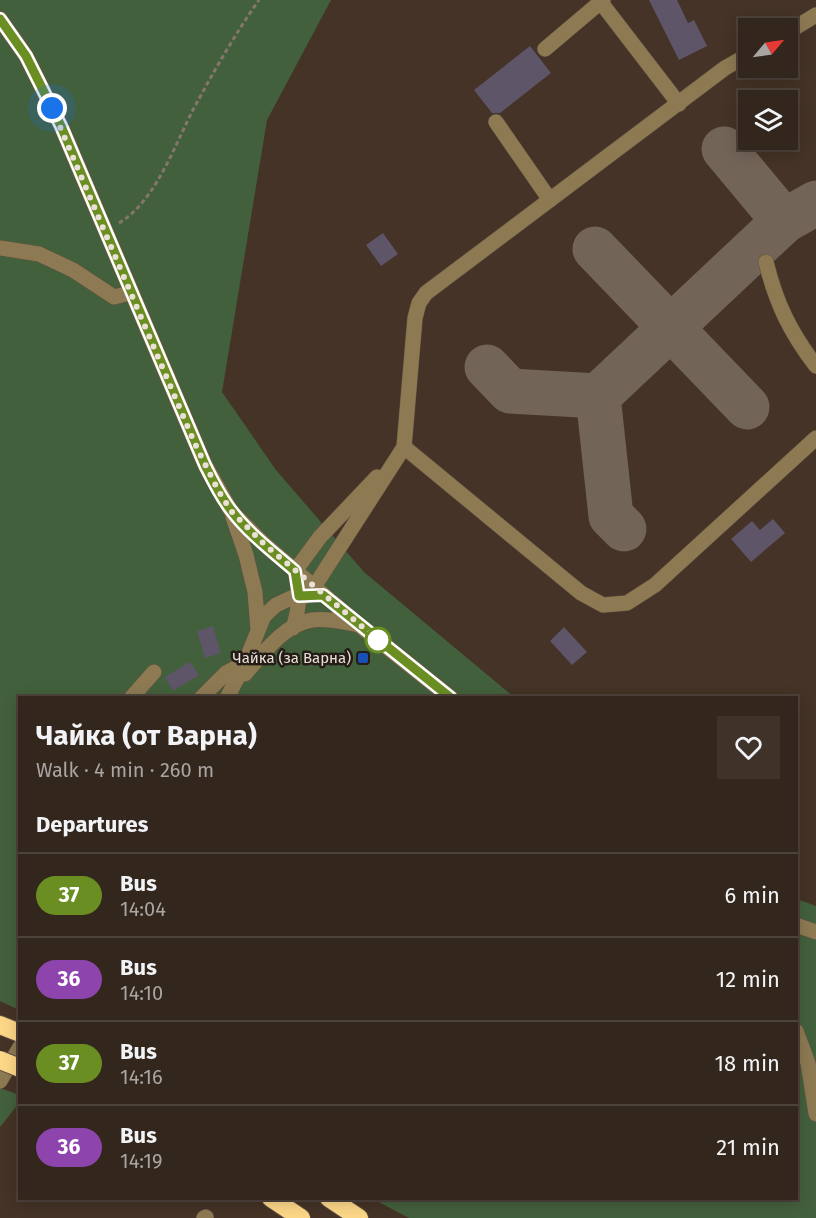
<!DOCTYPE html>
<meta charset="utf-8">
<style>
:root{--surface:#33261c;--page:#3e3229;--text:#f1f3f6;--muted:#a9a5a3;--line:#4e433b}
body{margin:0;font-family:"Fira Sans",sans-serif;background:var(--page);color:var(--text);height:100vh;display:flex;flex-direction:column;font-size:22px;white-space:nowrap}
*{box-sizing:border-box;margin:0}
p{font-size:20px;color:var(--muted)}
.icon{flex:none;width:33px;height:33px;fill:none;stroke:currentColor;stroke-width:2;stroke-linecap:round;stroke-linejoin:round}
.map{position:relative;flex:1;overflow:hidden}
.panel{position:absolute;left:18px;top:696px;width:780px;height:504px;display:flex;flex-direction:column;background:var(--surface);border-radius:0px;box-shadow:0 3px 15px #0003,0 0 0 2px var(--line)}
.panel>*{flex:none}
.badge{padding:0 12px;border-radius:20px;font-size:21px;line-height:39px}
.needle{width:39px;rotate:61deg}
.tools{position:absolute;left:738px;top:18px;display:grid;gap:12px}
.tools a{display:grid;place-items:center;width:60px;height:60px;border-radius:0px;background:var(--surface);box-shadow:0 3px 15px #0003,0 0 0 2px var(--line);font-size:30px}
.you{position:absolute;width:30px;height:30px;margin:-15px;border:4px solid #fff;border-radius:50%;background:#1a73e8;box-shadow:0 0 0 9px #1a73e833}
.map>.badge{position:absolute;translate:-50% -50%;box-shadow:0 0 0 3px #fff}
h2{padding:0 18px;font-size:22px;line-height:54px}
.round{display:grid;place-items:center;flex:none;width:63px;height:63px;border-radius:0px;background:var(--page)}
.summary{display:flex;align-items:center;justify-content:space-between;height:102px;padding:0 18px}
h1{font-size:28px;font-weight:700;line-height:45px}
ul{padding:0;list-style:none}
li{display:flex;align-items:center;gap:18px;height:84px;padding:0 18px;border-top:2px solid var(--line)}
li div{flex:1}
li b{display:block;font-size:22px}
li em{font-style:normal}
li .badge{min-width:66px;font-weight:700;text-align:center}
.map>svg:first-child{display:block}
.green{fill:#43603c}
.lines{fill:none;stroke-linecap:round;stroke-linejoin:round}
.taxiway{stroke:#736458;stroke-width:45}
.building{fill:#5e5568}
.minor-casing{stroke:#5f4f42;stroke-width:16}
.highway-casing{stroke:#5f4f42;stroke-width:20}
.path{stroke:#85766b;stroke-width:3;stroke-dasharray:4.5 3;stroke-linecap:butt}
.minor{stroke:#8d7a53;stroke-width:15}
.highway{stroke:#fcd788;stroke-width:18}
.highway-bridge-casing{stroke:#5f4f42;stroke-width:20;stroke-linecap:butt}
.highway-bridge{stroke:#fcd788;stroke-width:18}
.line-casing{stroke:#fff;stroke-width:14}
.line{stroke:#6b8e23;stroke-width:9}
.walk{stroke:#ebe0d8;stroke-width:6;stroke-dasharray:0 10.8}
.stop-dot{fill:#fff;stroke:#6b8e23;stroke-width:3}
.transit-dot{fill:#1a4fb4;stroke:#241c17;stroke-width:2}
.labels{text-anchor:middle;stroke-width:5;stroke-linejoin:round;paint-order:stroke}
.poi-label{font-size:15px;fill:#ebe0d8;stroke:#241c17;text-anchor:end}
</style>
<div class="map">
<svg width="816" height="1218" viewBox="0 0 816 1218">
<rect width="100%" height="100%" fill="#443326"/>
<path class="green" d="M0,0H331L267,120L222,392L276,470L364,572L514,697L20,698L19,1010L0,1001Z
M797,899L816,906V1218H409L373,1199L796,1198Z
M0,1088L20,1095L19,1103L0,1127Z"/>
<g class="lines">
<path class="taxiway" d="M724,149L784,221
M595,249L747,407
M487,367L510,391L598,396L784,221L816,203
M598,396L611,516L624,529"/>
</g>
<path class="building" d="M649,0H677L688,23L694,20L707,46L679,60Z
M530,46L551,73L500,113H492L474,90Z
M383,233L398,254L381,266L366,245Z
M773,519L785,533L751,562L731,539L752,521L760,530Z
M213,626L221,653L205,658L197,631Z
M564,627L587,652L572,665L550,641Z
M190,662L199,675L173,691L165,677Z"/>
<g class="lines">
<g class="minor-casing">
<path id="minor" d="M599,0L679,104
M0,19L26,56L61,126L205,465L231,511L264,544L359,625L451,698
M788,32L816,15
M545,49L603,0
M496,122L550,200
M0,248L39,254L73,270L114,297L130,293
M766,262C776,303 790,332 816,366
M404,447L581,593L603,605L627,603L655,585L816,438
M233,517L246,555L255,592L258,630
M314,587L404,447L415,318L419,303L426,293L725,68L748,55
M293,628C300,607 300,592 295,571L320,537L377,477
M245,674C262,655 284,624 312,620C327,618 344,622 359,625
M131,698L154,672
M201,698L226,673L245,663
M227,698L245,663L264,616L276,605L291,598L306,596
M796,925L816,932
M796,1031L808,1063L816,1114
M0,1081L20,1047
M204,1218L206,1217"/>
</g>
<g class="highway-casing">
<path id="highway" d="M0,1025L20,1033
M271,1198L301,1218
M329,1198L359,1218"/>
</g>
<path class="path" d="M119,223C156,201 175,144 194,108C214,71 235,34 259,0"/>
<use href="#minor" class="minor"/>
<use href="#highway" class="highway"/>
<g class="highway-bridge-casing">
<path id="highway-bridge" d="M0,1060L20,1068"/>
</g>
<use href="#highway-bridge" class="highway-bridge"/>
</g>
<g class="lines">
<g class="line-casing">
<path id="line" d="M0,19L26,56L61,126L205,465C213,481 220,496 231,510C248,533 273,552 295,571L299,596L323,595L451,698"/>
</g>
<use href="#line" class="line"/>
<path class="walk" d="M52,108L195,444L218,490L231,511L264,544L378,640"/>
</g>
<circle class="stop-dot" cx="378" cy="640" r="12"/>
<rect class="transit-dot" x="357" y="652" width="12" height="12" rx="3"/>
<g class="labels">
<g class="poi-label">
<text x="351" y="663">Чайка (за Варна)</text>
</g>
</g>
</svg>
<div class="tools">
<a><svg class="needle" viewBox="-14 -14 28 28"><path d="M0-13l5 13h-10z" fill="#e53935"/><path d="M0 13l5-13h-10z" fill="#a9a5a3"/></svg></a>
<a><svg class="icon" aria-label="layers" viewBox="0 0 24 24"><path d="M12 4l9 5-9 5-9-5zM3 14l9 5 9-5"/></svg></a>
</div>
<div class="you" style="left:52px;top:108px"></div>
<section class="panel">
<div class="summary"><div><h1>Чайка (от Варна)</h1><p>Walk · 4 min · 260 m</p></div><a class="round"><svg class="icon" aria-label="heart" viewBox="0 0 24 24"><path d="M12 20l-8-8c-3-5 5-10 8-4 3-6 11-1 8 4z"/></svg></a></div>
<h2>Departures</h2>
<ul>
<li><span class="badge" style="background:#6b8e23;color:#fff">37</span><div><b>Bus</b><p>14:04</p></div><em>6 min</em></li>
<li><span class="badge" style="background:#8e44ad;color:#fff">36</span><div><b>Bus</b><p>14:10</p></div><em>12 min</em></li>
<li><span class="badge" style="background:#6b8e23;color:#fff">37</span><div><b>Bus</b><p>14:16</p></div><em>18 min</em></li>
<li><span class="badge" style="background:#8e44ad;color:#fff">36</span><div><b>Bus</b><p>14:19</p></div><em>21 min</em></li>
</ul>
</section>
</div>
